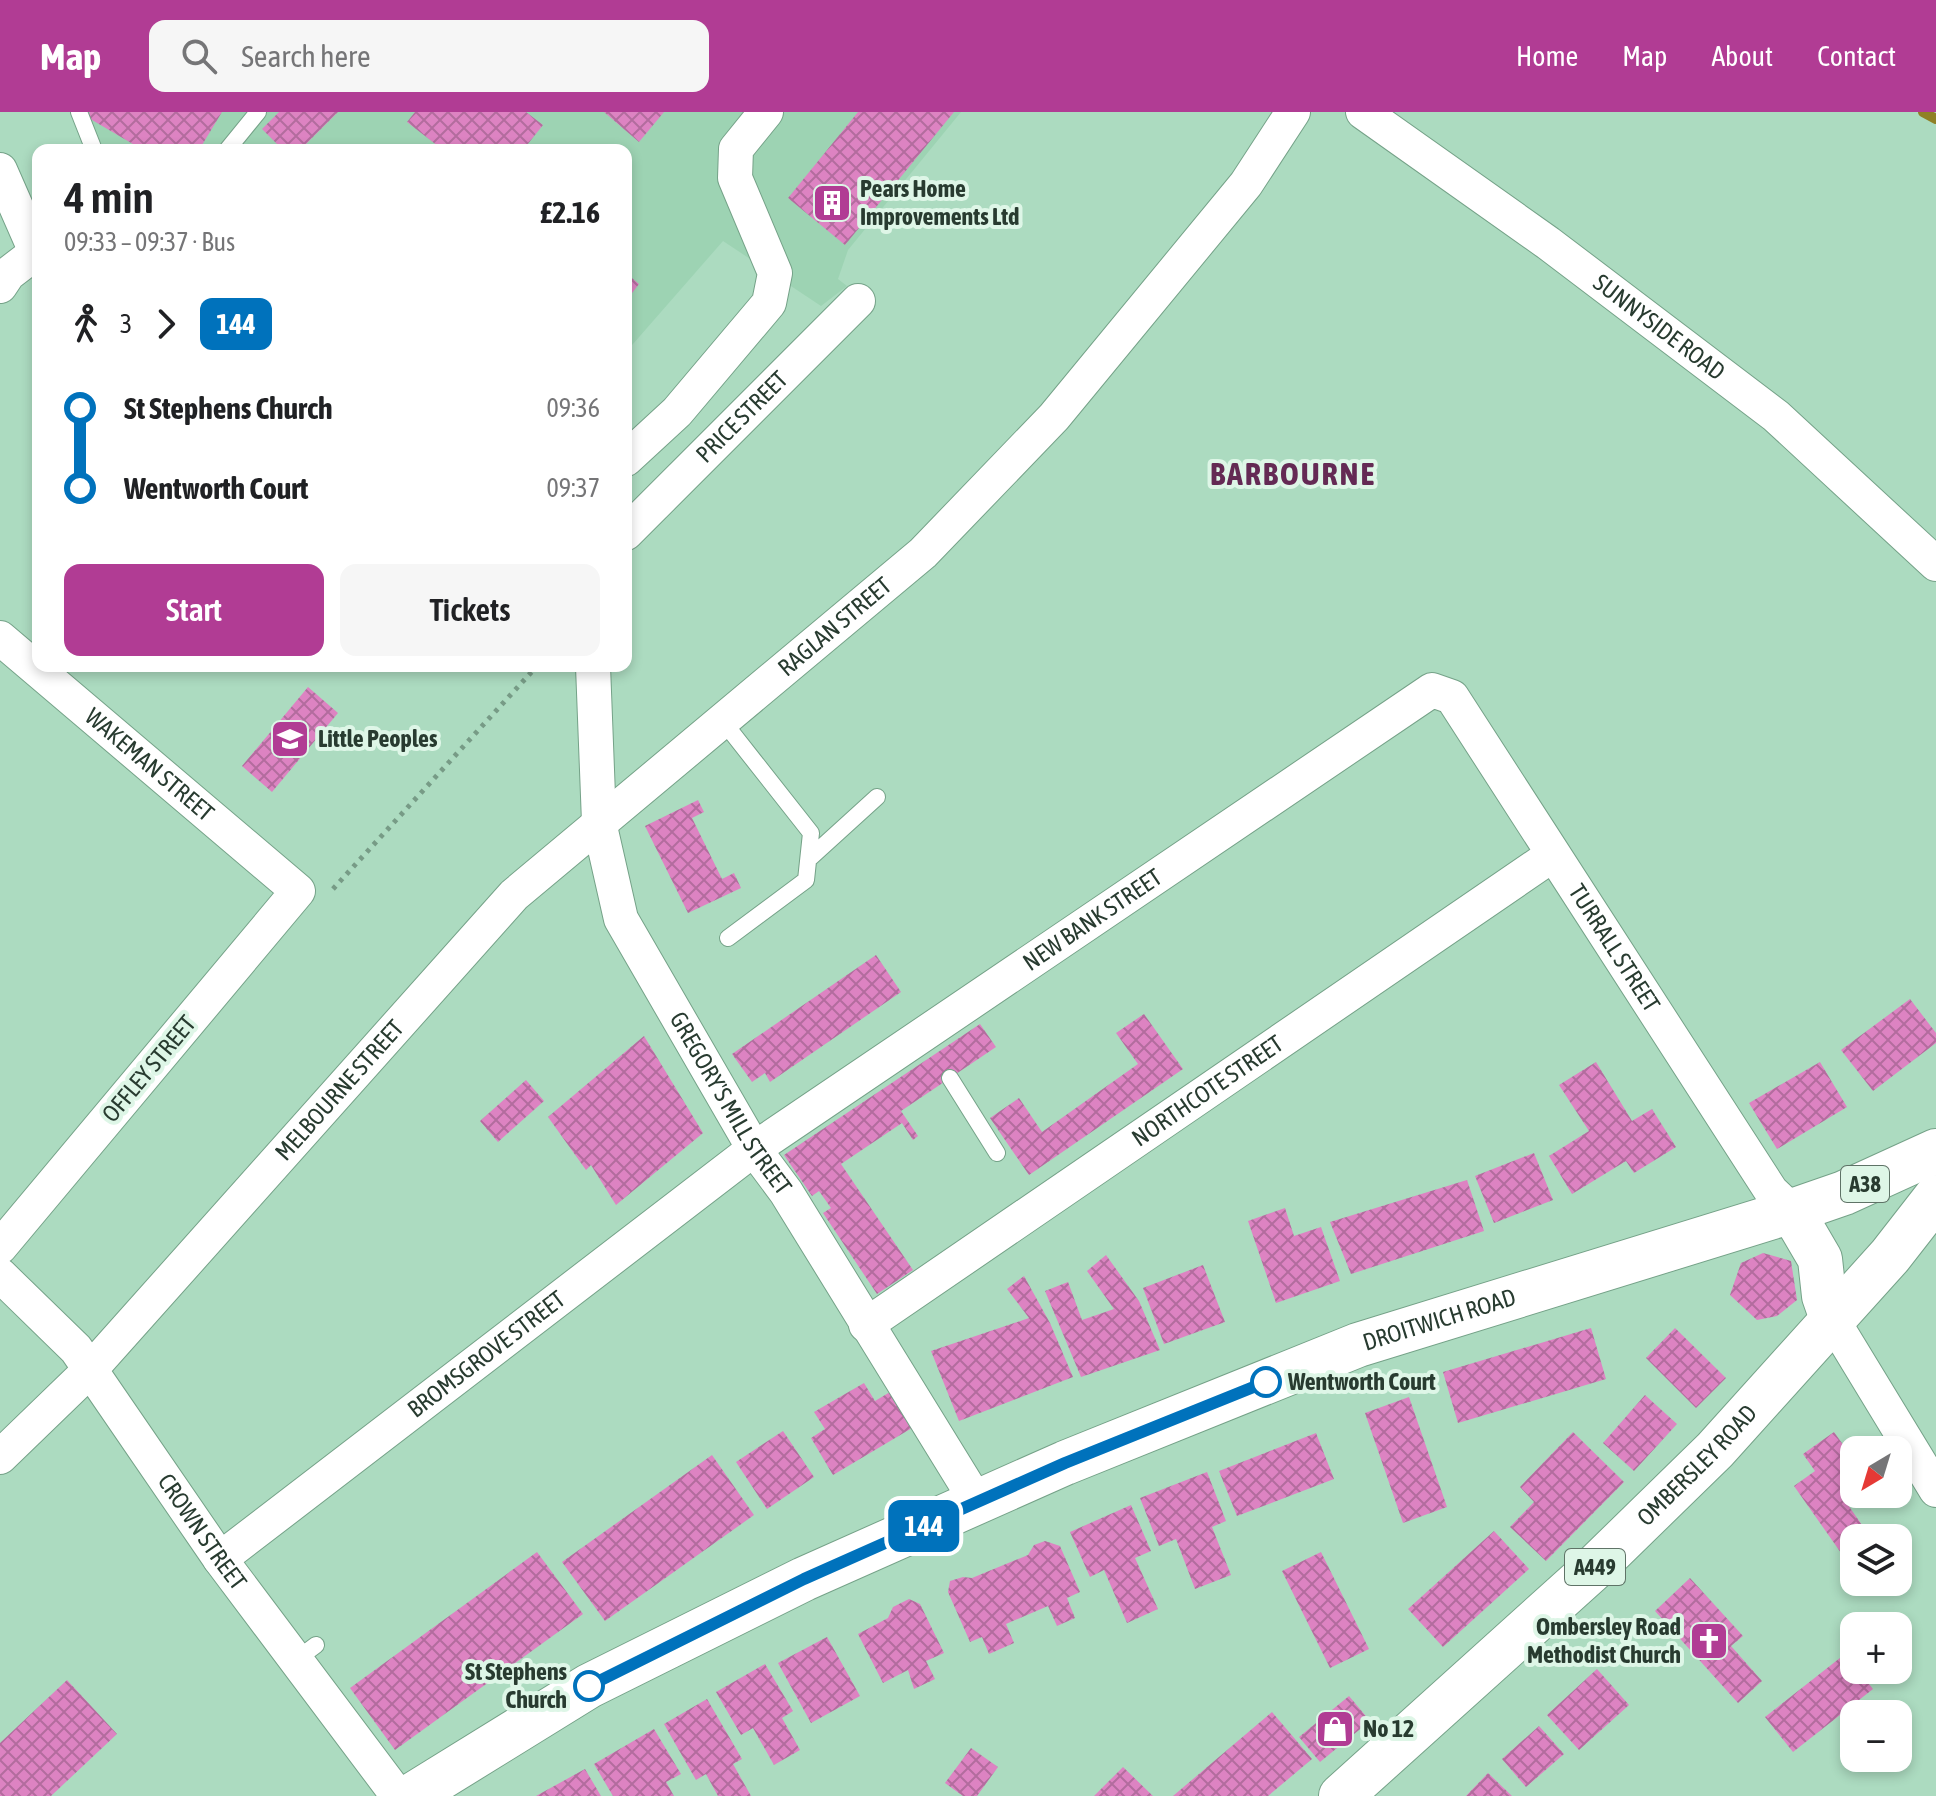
<!DOCTYPE html>
<meta charset="utf-8">
<style>
:root{--surface:#fff;--page:#f6f6f6;--text:#202124;--muted:#757577;--accent:#b13c94}
body{margin:0;font-family:"Asap Condensed",sans-serif;background:var(--page);color:var(--text);height:100vh;display:flex;flex-direction:column;font-size:30px;white-space:nowrap}
*{box-sizing:border-box;margin:0}
p{font-size:26px;color:var(--muted)}
.icon{flex:none;width:44px;height:44px;fill:none;stroke:currentColor;stroke-width:2;stroke-linecap:round;stroke-linejoin:round}
.map{position:relative;flex:1;overflow:hidden}
.sheet{position:absolute;left:32px;top:32px;width:600px;height:528px;display:flex;flex-direction:column;background:var(--surface);border-radius:16px;box-shadow:0 4px 12px #0003}
.sheet>*{flex:none}
.badge{padding:0 16px;border-radius:12px;font-size:28px;line-height:52px}
.needle{width:52px;rotate:218deg}
.controls{position:absolute;left:1840px;top:1324px;display:grid;gap:16px}
.controls a{display:grid;place-items:center;width:72px;height:72px;border-radius:16px;background:var(--surface);box-shadow:0 4px 12px #0003;font-size:40px}
.map>.badge{position:absolute;translate:-50% -50%;box-shadow:0 0 0 4px #fff}
.legs{display:flex;align-items:center;gap:12px;height:88px;padding:0 32px;font-size:26px}
.legs p{margin-inline-start:auto}
.headline{display:flex;align-items:center;justify-content:space-between;height:136px;padding:0 32px}
h1{font-size:44px;font-weight:600;line-height:60px}
.primary-button{display:flex;gap:16px;margin-top:auto;padding:16px 32px}
.primary-button a{flex:1;height:92px;border-radius:16px;background:var(--accent);color:#fff;font-size:32px;font-weight:600;line-height:92px;text-align:center}
.primary-button a+a{background:var(--page);color:var(--text)}
ul{padding:0 32px;list-style:none}
li{display:flex;align-items:center;gap:28px;height:80px;font-size:30px}
li i{display:grid;place-items:center;width:12px;height:100%;margin:0 10px;background:currentColor}
li i::after{content:'';width:20px;height:20px;margin:-10px;border:6px solid;border-radius:50%;background:var(--surface)}
li p{margin-inline-start:auto}
li:first-child i{background:linear-gradient(#0000 50%,currentColor 0)}
li:last-child i{background:linear-gradient(currentColor 50%,#0000 0)}
header{display:flex;align-items:center;gap:48px;box-sizing:border-box;height:112px;padding:0 40px;background:var(--accent);color:#fff}
header strong{font-size:38px}
nav{display:flex;gap:44px;margin-inline-start:auto;font-size:28px}
.search{width:560px;height:72px;background:var(--page);display:flex;align-items:center;gap:20px;box-sizing:border-box;padding:0 28px;border-radius:16px;color:var(--muted);font-size:30px}
.map>svg:first-child{display:block}
.built{fill:#9dd3b3}
.lines{fill:none;stroke-linecap:round;stroke-linejoin:round}
.stream{stroke:#8f8026;stroke-width:10}
.building{fill:url(#building-cross-hatch)}
.lane-casing{stroke:#75a288;stroke-width:18}
.street-casing{stroke:#75a288;stroke-width:36}
.primary-casing{stroke:#75a288;stroke-width:46}
.path{stroke:#779b86;stroke-width:5;stroke-dasharray:4 6;stroke-linecap:butt}
.lane{stroke:#fff;stroke-width:16}
.street{stroke:#fff;stroke-width:34}
.primary{stroke:#fff;stroke-width:44}
.line-1-casing{stroke:#fff;stroke-width:18}
.line-1{stroke:#0072bc;stroke-width:12}
.stop-1-dot{fill:#fff;stroke:#0072bc;stroke-width:4}
.labels{text-anchor:middle;stroke-width:8;stroke-linejoin:round;paint-order:stroke}
.shield{fill:#def6e7;stroke:#5f7367;stroke-width:2}
.shield-label{font-size:22px;font-weight:bold;fill:#283b30}
.poi-label{font-size:24px;font-weight:bold;fill:#283b30;stroke:#def6e7;text-anchor:start}
.street-label{font-size:24px;fill:#283b30;stroke:#def6e7}
.stop-label{font-size:24px;font-weight:bold;fill:#283b30;stroke:#def6e7;text-anchor:start}
.district-label{font-size:32px;font-weight:bold;letter-spacing:2px;fill:#642a54;stroke:#def6e7}
</style>
<header>
<strong>Map</strong>
<div class="search"><svg class="icon" aria-label="search" viewBox="0 0 24 24"><circle cx="10" cy="10" r="6"/><path d="M15 15l6 6"/></svg>Search here</div>
<nav><a>Home</a><a>Map</a><a>About</a><a>Contact</a></nav>
</header>
<div class="map">
<svg width="1936" height="1684" viewBox="0 0 1936 1684">
<defs>
<pattern id="building-cross-hatch" width="8" height="8" patternUnits="userSpaceOnUse" patternTransform="scale(2)"><rect width="8" height="8" fill="#dd83c2"/><path d="M0 0l8 8M0 8l8-8" fill="none" stroke="#b36c9e"/></pattern>
</defs>
<rect width="100%" height="100%" fill="#acdbc0"/>
<path class="built" d="M79,0H961L848,138L838,167L847,174L821,194L723,129L626,240V38H105Z"/>
<g class="lines">
<path class="stream" d="M1923,0L1936,7"/>
</g>
<path class="building" d="M90,0H222L199,38H143L87,5Z
M279,0H338L300,38H283L262,17Z
M415,0H526L543,13L523,38H443L407,10Z
M604,0H664L639,30Z
M858,0H954L845,133L788,86Z
M626,161L639,172L626,189Z
M308,575L338,601L272,680L242,654Z
M698,688L704,700L692,706L722,767L734,761L741,776L688,801L645,714Z
M876,843L901,880L770,970L765,961L752,970L732,942Z
M1910,887L1936,921V931L1873,979L1841,938Z
M1144,902L1183,957L1029,1063L990,1006L1019,986L1042,1020L1138,952L1116,921Z
M980,912L996,935L901,999L918,1024L913,1028L902,1011L841,1052L913,1158L877,1182L823,1101L831,1096L819,1079L812,1084L784,1043Z
M644,924L703,1021L616,1093L591,1053L586,1058L548,1005Z
M1596,950L1632,1009L1652,997L1676,1035L1634,1061L1626,1049L1572,1082L1549,1044L1589,1019L1559,973Z
M1820,950L1847,995L1777,1037L1749,991Z
M526,968L544,989L498,1030L480,1009Z
M1534,1041L1553,1088L1494,1111L1475,1064Z
M1467,1068L1484,1119L1351,1162L1330,1110Z
M1285,1096L1294,1124L1321,1115L1340,1169L1276,1191L1248,1109Z
M1763,1141L1791,1149L1797,1188L1777,1204L1757,1208L1730,1183L1741,1151Z
M1106,1143L1139,1189L1160,1238L1081,1265L1045,1179L1068,1170L1082,1208L1114,1197L1087,1159Z
M1203,1153L1225,1210L1164,1232L1143,1176Z
M1024,1164L1050,1211L1073,1265L959,1309L931,1239L1029,1206L1007,1177Z
M1591,1216L1606,1267L1458,1311L1443,1260Z
M1675,1216L1726,1266L1696,1296L1646,1246Z
M864,1271L875,1289L890,1280L912,1316L833,1363L811,1326L825,1317L814,1300Z
M1645,1283L1677,1312L1634,1359L1603,1331Z
M1409,1285L1447,1395L1403,1411L1365,1301Z
M783,1319L814,1365L767,1397L736,1350Z
M1573,1320L1624,1370L1546,1449L1510,1415L1534,1390L1520,1375Z
M1834,1320L1854,1348V1382H1858L1846,1390L1871,1426H1854V1442L1846,1448L1794,1374L1815,1359L1803,1342Z
M1316,1321L1334,1367L1237,1404L1219,1359Z
M712,1343L754,1403L605,1509L562,1450Z
M1207,1360L1226,1409L1212,1415L1231,1463L1195,1477L1176,1427L1159,1434L1140,1386Z
M1131,1393L1151,1439L1135,1446L1158,1497L1127,1511L1104,1458L1090,1465L1070,1420Z
M1494,1419L1529,1457L1443,1535L1408,1497Z
M1045,1429L1060,1434L1080,1480L1067,1486L1075,1506L1057,1514L1048,1494L1006,1512L1014,1531L989,1542L982,1525L970,1530L948,1480L950,1469L963,1465L972,1466L1028,1443L1034,1433Z
M537,1440L583,1502L395,1638L350,1576Z
M1321,1440L1369,1537L1330,1556L1282,1459Z
M1690,1466L1743,1524L1731,1534L1762,1569L1738,1591L1655,1499Z
M909,1487L920,1492L944,1541L926,1549L935,1567L914,1577L908,1558L883,1571L858,1522L888,1506L893,1495Z
M827,1525L860,1584L811,1611L778,1551Z
M1845,1542L1873,1577L1793,1640L1765,1605Z
M765,1552L793,1599L782,1606L800,1638L774,1653L753,1616L741,1623L716,1580Z
M1597,1557L1629,1593L1579,1638L1547,1603Z
M67,1568L117,1622L51,1684H0V1631Z
M1349,1584L1370,1609L1320,1650L1299,1625Z
M707,1587L742,1647L733,1652L751,1684H718L706,1662L696,1668L664,1612Z
M1272,1600L1312,1647L1268,1684H1173Z
M1539,1614L1564,1642L1526,1675L1502,1647Z
M654,1617L681,1662L666,1670L674,1684H613L594,1652Z
M971,1636L998,1655L977,1684H963L945,1671Z
M1123,1655L1153,1684H1094Z
M585,1657L601,1684H536Z
M1488,1661L1512,1684H1466Z"/>
<g class="lines">
<g class="lane-casing">
<path id="lane" d="M79,0L94,38
M227,38L258,0
M722,608L811,721L806,768L728,826
M811,745L877,685
M950,966L997,1041
M296,1548L316,1533"/>
</g>
<g class="street-casing">
<g id="street">
<path id="s1" d="M1363,0L1548,131L1776,304L1936,452"/>
<path d="M0,58L36,140"/>
<path d="M0,174L8,162L38,139"/>
<path d="M626,347L677,300L769,191L775,161L735,66L736,37L766,0"/>
<path id="s2" d="M626,421L858,189"/>
<path id="s3" d="M0,526L298,779L0,1135"/>
<path id="s4" d="M593,554L599,710L621,807L754,1037L786,1080L977,1390"/>
<path id="s5" d="M0,1163L76,1237L220,1447L398,1684"/>
<path d="M1832,1207L1936,1378"/>
<path id="s6" d="M866,1213L1551,744"/>
<path id="s7" d="M0,1345L90,1258L514,783L923,441L1054,305L1246,72L1293,0"/>
<path id="s8" d="M220,1447L754,1037L1432,578L1452,585L1771,1079L1792,1099"/>
</g>
</g>
<g class="primary-casing">
<g id="primary">
<path d="M1792,1099L1820,1147L1824,1184L1832,1207"/>
<path id="s9" d="M411,1684L589,1574L804,1467L1065,1351L1358,1233L1792,1099L1844,1081L1936,1039"/>
<path id="s10" d="M1341,1684L1593,1457L1715,1338L1890,1144L1936,1085"/>
</g>
</g>
<path class="path" d="M333,777L537,554"/>
<use href="#lane" class="lane"/>
<use href="#street" class="street"/>
<use href="#primary" class="primary"/>
</g>
<g class="lines">
<g class="line-1-casing">
<path id="line-1" d="M589,1574L804,1467L1065,1351L1266,1270"/>
</g>
<use href="#line-1" class="line-1"/>
</g>
<defs>
<g id="building-square" transform="scale(2)"><rect x="-9" y="-9" width="18" height="18" rx="4" fill="#b13c94" stroke="#def6e7"/><path d="M-4-6H4V6H1V3H-1V6H-4ZM-2.5-4.3h1.7v1.8h-1.7ZM.8-4.3h1.7v1.8H.8ZM-2.5-1h1.7V.8h-1.7ZM.8-1h1.7V.8H.8Z" fill="#fff"/></g>
<g id="school-square" transform="scale(2)"><rect x="-9" y="-9" width="18" height="18" rx="4" fill="#b13c94" stroke="#def6e7"/><path d="M0-5L7-2L0 1L-7-2ZM-4 1L0 2.5L4 1V4Q0 6-4 4Z" fill="#fff"/></g>
<g id="church-square" transform="scale(2)"><rect x="-9" y="-9" width="18" height="18" rx="4" fill="#b13c94" stroke="#def6e7"/><path d="M-1.2-6h2.4v3.5h3.3v2.4h-3.3V6h-2.4V-.1h-3.3v-2.4h3.3Z" fill="#fff"/></g>
<g id="shop-square" transform="scale(2)"><rect x="-9" y="-9" width="18" height="18" rx="4" fill="#b13c94" stroke="#def6e7"/><path d="M-5-2.5h2.3a2.7 3.5 0 0 1 5.4 0H5L5.5 6h-11ZM-1.5-2.5h3a1.5 2.3 0 0 0-3 0Z" fill="#fff"/></g>
</defs>
<g fill-rule="evenodd">
<use href="#building-square" x="832" y="91"/>
<use href="#school-square" x="290" y="627"/>
<use href="#church-square" x="1709" y="1529"/>
<use href="#shop-square" x="1335" y="1617"/>
</g>
<g class="stop-1-dot">
<circle cx="1266" cy="1270" r="14"/>
<circle cx="589" cy="1574" r="14"/>
</g>
<g class="labels">
<g class="shield">
<rect x="1841" y="1054" width="48" height="36" rx="6"/>
<rect x="1565" y="1437" width="60" height="36" rx="6"/>
</g>
<g class="shield-label">
<text x="1865" y="1080">A38</text>
<text x="1595" y="1463">A449</text>
</g>
<g class="poi-label">
<text x="860" y="85">Pears Home<tspan x="860" dy="28">Improvements Ltd</tspan></text>
<text x="318" y="635">Little Peoples</text>
<text x="1681" y="1523" text-anchor="end">Ombersley Road<tspan x="1681" dy="28">Methodist Church</tspan></text>
<text x="1363" y="1625">No 12</text>
</g>
<g class="street-label">
<text dy="8" stroke="none"><textPath href="#s1" startOffset="366">SUNNYSIDE ROAD</textPath></text>
<text dy="8" stroke="none"><textPath href="#s2" startOffset="164">PRICE STREET</textPath></text>
<text dy="8" stroke="none"><textPath href="#s7" startOffset="1180">RAGLAN STREET</textPath></text>
<text dy="8" stroke="none"><textPath href="#s3" startOffset="196">WAKEMAN STREET</textPath></text>
<text dy="8" stroke="none"><textPath href="#s8" startOffset="1082">NEW BANK STREET</textPath></text>
<text dy="8" stroke="none"><textPath href="#s8" startOffset="1812">TURRALL STREET</textPath></text>
<text transform="translate(149 957) rotate(-50)" y="8">OFFLEY STREET</text>
<text dy="8" stroke="none"><textPath href="#s7" startOffset="500">MELBOURNE STREET</textPath></text>
<text dy="8" stroke="none"><textPath href="#s6" startOffset="414">NORTHCOTE STREET</textPath></text>
<text dy="8" stroke="none"><textPath href="#s4" startOffset="470">GREGORY'S MILL STREET</textPath></text>
<text dy="8" stroke="none"><textPath href="#s9" startOffset="1136">DROITWICH ROAD</textPath></text>
<text dy="8" stroke="none"><textPath href="#s8" startOffset="336">BROMSGROVE STREET</textPath></text>
<text dy="8" stroke="none"><textPath href="#s10" startOffset="486">OMBERSLEY ROAD</textPath></text>
<text dy="8" stroke="none"><textPath href="#s5" startOffset="328">CROWN STREET</textPath></text>
</g>
<g class="stop-label">
<text x="1288" y="1278">Wentworth Court</text>
<text x="567" y="1568" text-anchor="end">St Stephens<tspan x="567" dy="28">Church</tspan></text>
</g>
<g class="district-label">
<text x="1293" y="373">BARBOURNE</text>
</g>
</g>
</svg>
<div class="controls">
<a><svg class="needle" viewBox="-14 -14 28 28"><path d="M0-13l5 13h-10z" fill="#e53935"/><path d="M0 13l5-13h-10z" fill="#757577"/></svg></a>
<a><svg class="icon" aria-label="layers" viewBox="0 0 24 24"><path d="M12 4l9 5-9 5-9-5zM3 14l9 5 9-5"/></svg></a>
<a>+</a>
<a>−</a>
</div>
<b class="badge" style="left:924px;top:1414px;background:#0072bc;color:#fff">144</b>
<section class="sheet">
<div class="headline"><div><h1>4 min</h1><p>09:33 – 09:37 · Bus</p></div><b>£2.16</b></div>
<div class="legs"><svg class="icon" aria-label="walk" viewBox="0 0 24 24"><circle cx="13" cy="4" r="2"/><path d="M13 8l-2 6 4 7M11 14l-3 7M7 12l3-4h3l4 4"/></svg>3<svg class="icon" aria-label="forward" viewBox="0 0 24 24"><path d="M9 5l7 7-7 7"/></svg><b class="badge" style="background:#0072bc;color:#fff">144</b></div>
<ul>
<li><i style="color:#0072bc"></i><b>St Stephens Church</b><p>09:36</p></li>
<li><i style="color:#0072bc"></i><b>Wentworth Court</b><p>09:37</p></li>
</ul>
<div class="primary-button"><a>Start</a><a>Tickets</a></div>
</section>
</div>
